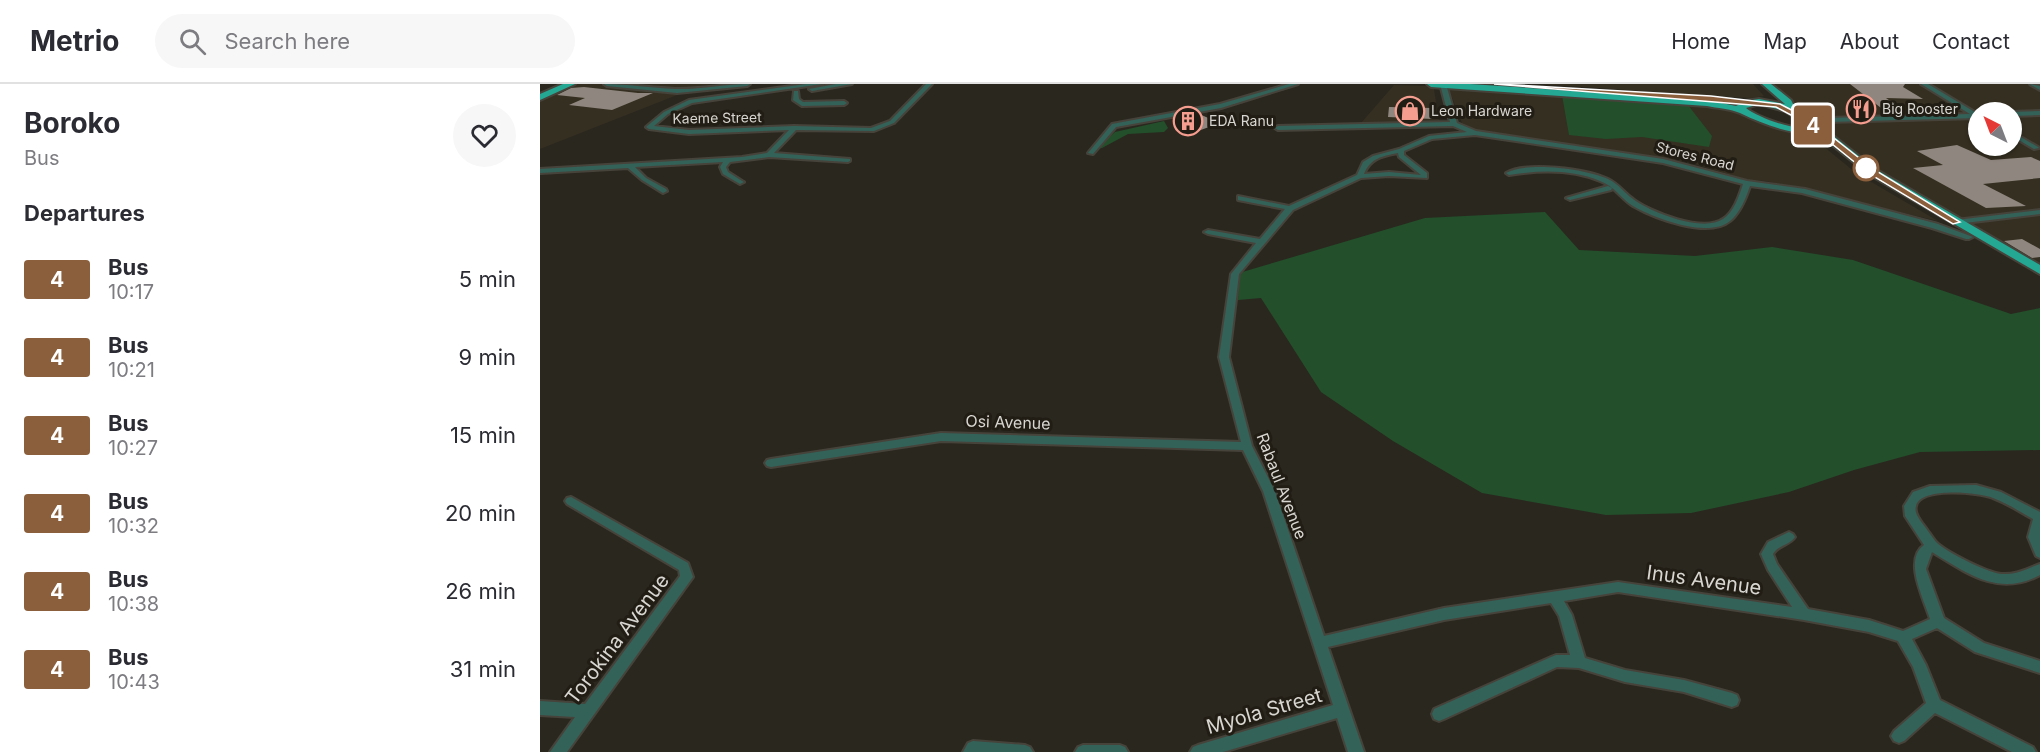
<!DOCTYPE html>
<style>
:root{--surface:#fff;--page:#f7f7f7;--text:#2b2b33;--muted:#7c7c81;--line:#e1e1e2}
body{margin:0;font-family:Inter,sans-serif;background:var(--page);color:var(--text);height:100vh;display:flex;flex-direction:column;font-size:22px;white-space:nowrap}
*{box-sizing:border-box;margin:0}
p{font-size:20px;color:var(--muted)}
.icon{flex:none;width:33px;height:33px;fill:none;stroke:currentColor;stroke-width:2;stroke-linecap:round;stroke-linejoin:round}
.map{position:relative;flex:1;overflow:hidden}
.side{display:flex;flex-direction:column;background:var(--surface);width:540px}
.side>*{flex:none}
.badge{padding:0 12px;border-radius:4px;font-size:21px;line-height:39px}
.needle{width:39px;rotate:318deg}
.buttons{position:absolute;left:1428px;top:18px;display:grid;gap:12px}
.buttons a{display:grid;place-items:center;width:54px;height:54px;border-radius:50%;background:var(--surface);box-shadow:0 2px 4px #0004;font-size:30px}
.map>.badge{position:absolute;translate:-50% -50%;box-shadow:0 0 0 3px #fff}
h2{padding:0 24px;font-size:22px;line-height:54px}
.round{display:grid;place-items:center;flex:none;width:63px;height:63px;border-radius:32px;background:var(--page)}
.summary{display:flex;align-items:center;justify-content:space-between;height:102px;padding:0 24px}
h1{font-size:28px;font-weight:700;line-height:45px}
ul{padding:0;list-style:none}
li{display:flex;align-items:center;gap:18px;height:78px;padding:0 24px}
li div{flex:1}
li b{display:block;font-size:22px}
li em{font-style:normal}
li .badge{min-width:66px;font-weight:700;text-align:center}
header{display:flex;align-items:center;gap:36px;box-sizing:border-box;height:84px;padding:0 30px;background:var(--surface);border-bottom:2px solid var(--line)}
header strong{font-size:28px}
nav{display:flex;gap:33px;margin-inline-start:auto;font-size:21px}
.search{width:420px;height:54px;background:var(--page);display:flex;align-items:center;gap:15px;box-sizing:border-box;padding:0 21px;border-radius:33px;color:var(--muted);font-size:22px}
main{display:flex;flex:1;min-height:0}
.map>svg:first-child{display:block}
.built{fill:#352f21;fill-rule:evenodd}
.green{fill:#234f2b}
.building{fill:#8f877f}
.lines{fill:none;stroke-linecap:round;stroke-linejoin:round}
.minor-casing{stroke:#46433b;stroke-width:4}
.trunk-casing{stroke:#46433b;stroke-width:4}
.minor{fill:#336259;fill-rule:evenodd}
.trunk{fill:#24a894;fill-rule:evenodd}
.line{fill:#8b5e3c;stroke:#fff;stroke-width:1.5}
.stop-dot{fill:#fff;stroke:#8b5e3c;stroke-width:3}
.labels{text-anchor:middle;stroke-width:6;stroke-linejoin:round;paint-order:stroke}
.far-poi-label{font-size:14px;fill:#d8d6d0;stroke:#211d15;text-anchor:start}
.far-street-label{font-size:14px;fill:#d8d6d0;stroke:#211d15}
.street-label{font-size:16px;fill:#d8d6d0;stroke:#211d15}
.near-street-label{font-size:20px;fill:#d8d6d0;stroke:#211d15}
</style>
<header>
<strong>Metrio</strong>
<div class="search"><svg class="icon" aria-label="search" viewBox="0 0 24 24"><circle cx="10" cy="10" r="6"/><path d="M15 15l6 6"/></svg>Search here</div>
<nav><a>Home</a><a>Map</a><a>About</a><a>Contact</a></nav>
</header>
<main>
<section class="side">
<div class="summary"><div><h1>Boroko</h1><p>Bus</p></div><a class="round"><svg class="icon" aria-label="heart" viewBox="0 0 24 24"><path d="M12 20l-8-8c-3-5 5-10 8-4 3-6 11-1 8 4z"/></svg></a></div>
<h2>Departures</h2>
<ul>
<li><span class="badge" style="background:#8b5e3c;color:#fff">4</span><div><b>Bus</b><p>10:17</p></div><em>5 min</em></li>
<li><span class="badge" style="background:#8b5e3c;color:#fff">4</span><div><b>Bus</b><p>10:21</p></div><em>9 min</em></li>
<li><span class="badge" style="background:#8b5e3c;color:#fff">4</span><div><b>Bus</b><p>10:27</p></div><em>15 min</em></li>
<li><span class="badge" style="background:#8b5e3c;color:#fff">4</span><div><b>Bus</b><p>10:32</p></div><em>20 min</em></li>
<li><span class="badge" style="background:#8b5e3c;color:#fff">4</span><div><b>Bus</b><p>10:38</p></div><em>26 min</em></li>
<li><span class="badge" style="background:#8b5e3c;color:#fff">4</span><div><b>Bus</b><p>10:43</p></div><em>31 min</em></li>
</ul>
</section>
<div class="map">
<svg width="1500" height="668" viewBox="0 0 1500 668">
<rect width="100%" height="100%" fill="#2a271f"/>
<path class="built" d="M37,0H176L160,2L0,65V17Z
M1000,0H1213L1224,12L1211,14L1172,12Z
M1231,0H1500V127L1414,137L1322,79L1269,33L1251,21ZM1438,28H1472V62H1438Z
M854,1L887,2L894,5L899,37L821,39Z
M908,3L1189,24L1247,45L1271,52L1316,89L1398,137L1226,97L1208,96L1148,78L936,46L922,39Z
M1500,129V183L1422,139Z"/>
<path class="green" d="M1022,11L1148,21L1172,52L1169,63L1102,53L1066,55L1029,51Z
M624,37L628,44L624,48L588,50L562,64L556,65L575,48Z
M1005,128L1039,166L1155,172L1232,163L1313,176L1471,230L1500,224V366L1380,368L1314,386L1249,408L1151,429L1066,431L942,409L853,357L781,308L721,214L698,216L699,189L885,134Z"/>
<path class="building" d="M1310,0H1365L1363,3L1383,15L1346,14L1365,27H1345Z
M44,3L98,9H113L72,26L29,21L45,14L17,11L31,4Z
M849,23L892,24L893,35L848,33Z
M659,30L680,39L658,47L635,36Z
M1417,61L1451,76L1491,73L1500,77V94L1443,100L1486,122L1446,124L1373,84L1403,81L1377,67Z
M1482,155L1500,165V173L1492,174L1464,157Z"/>
<g class="lines">
<g class="minor-casing">
<path id="minor" d="M64,0C88,0 111,4 135,5C159,6 185,0 210,0L207,2L137,9L67,2Z
M266,0H282L152,19L128,30L114,42L149,46L254,42L331,44L350,37L386,0H392L354,39L334,47L256,46L234,69L310,75V77L308,78L229,73L190,78L186,83L188,88L202,97L204,98L200,100L183,90L180,83L183,78L95,83L106,94L126,105L127,107L123,109L102,96L88,84L0,89V85L202,73L227,69L249,46L149,50L109,45L106,43L124,28L149,16Z
M296,0H312L272,7L269,5Z
M749,0H758L681,24L576,43L553,70L548,69L572,40L680,20Z
M900,0H906L917,39L936,47L1123,75L1207,97L1265,105L1398,140L1433,153L1429,155H1426L1392,144L1262,109L1210,102C1206,114 1200,129 1190,137C1168,155 1114,134 1093,122C1080,114 1076,103 1060,97C1032,85 999,86 969,91L966,89C987,77 1046,85 1068,95C1080,101 1083,108 1093,115C1110,128 1163,149 1183,135C1194,128 1199,112 1203,100L1123,79L935,51L892,55L864,67V71L887,89V94L849,92L821,94L753,126L699,190L689,273L712,362L735,407L784,552L904,524L1078,498L1252,523L1228,486L1221,470L1228,458L1249,448L1253,450L1255,453C1250,461 1238,461 1233,470L1237,480L1268,525L1329,536L1363,547L1390,535C1384,515 1363,476 1384,461L1365,432L1364,422L1373,408L1390,402L1436,401L1461,408L1500,428V474L1496,472L1488,453L1493,435C1480,428 1467,419 1453,414C1438,408 1380,403 1376,422C1374,429 1379,434 1382,439C1387,445 1391,452 1396,458C1406,468 1446,488 1461,490C1477,491 1486,485 1500,480V491C1459,513 1428,490 1392,468L1386,485L1404,534L1444,559L1500,577V589L1435,568L1397,544L1372,555L1386,581L1400,616L1493,663L1496,668H1472L1395,629L1364,657L1359,659L1354,657L1351,652L1354,647L1386,619L1373,583L1358,557L1329,548L1264,536L1078,508L1024,517L1032,531L1045,574L1085,586L1144,596L1192,609L1197,611L1199,616L1197,621L1192,623L1144,608L1085,598L1039,584L1017,583L904,635L899,637L894,635L892,630L894,625L1011,573L1016,571H1030L1019,532L1011,519L904,536L788,563L824,668H808L797,634L683,668H650L653,663L658,661L793,621L723,407L703,366L401,357L231,383L227,382L225,379L227,376L231,375L401,349L701,358L679,273L691,190L716,159L668,150L664,148L668,146L720,155L745,125L698,116V112L749,122L817,91L823,78L833,72L859,65L889,52L927,48L913,42L738,46L735,44L738,42L910,38ZM858,69L859,73L881,91L849,88L824,90C830,74 843,72 858,69Z
M1381,0H1388L1438,30V34L1287,38L1262,36L1259,34L1262,32L1287,34L1430,30Z
M1490,0L1500,2V6L1491,1Z
M254,7H258L259,15L263,18L304,17L307,19L304,21L262,22L253,16Z
M1500,27V31L1472,32L1471,28Z
M1472,48L1498,63L1499,64L1494,65L1472,52Z
M1068,102L1072,104L1071,106L1030,116L1026,114Z
M1500,126V130L1416,140L1412,138L1416,136Z
M31,413L148,479L153,493L27,668H10L35,633L0,631V617L45,620L140,492L139,486L27,420L25,417L27,414Z
M433,657L485,661L490,663L493,668H423L428,659Z
M543,661H580L585,663L588,668H535L538,663Z"/>
</g>
<g class="trunk-casing">
<path id="trunk" d="M23,0H35L0,16V10Z
M887,0H930L1167,16L1196,22L1206,17L1219,15L1245,20L1222,0H1231L1251,16L1256,26L1277,39L1335,85L1500,181V190L1327,89L1275,47L1270,50C1244,48 1223,40 1200,29C1191,25 1177,24 1167,22L891,3ZM1219,20L1245,27L1269,42C1256,48 1217,33 1206,24Z"/>
</g>
<use href="#minor" class="minor"/>
<use href="#trunk" class="trunk"/>
</g>
<path class="line" d="M954,0H957L1171,12L1240,20L1271,36L1333,85L1420,138L1413,140L1328,89L1266,39L1236,23Z"/>
<defs>
<g id="restaurant-ring" transform="scale(1.5)"><circle r="9.5" fill="#211d15" stroke="#f59d8e" stroke-width="1.5"/><path d="M-5-6h1v4h1v-4h1v4h1v-4h1v5L-1.5 .5V6h-2V.5L-5-1ZM5-6V6H3V1.5H1.5Q1.5-4 5-6Z" fill="#f59d8e"/></g>
<g id="shop-ring" transform="scale(1.5)"><circle r="9.5" fill="#211d15" stroke="#f59d8e" stroke-width="1.5"/><path d="M-5-2.5h2.3a2.7 3.5 0 0 1 5.4 0H5L5.5 6h-11ZM-1.5-2.5h3a1.5 2.3 0 0 0-3 0Z" fill="#f59d8e"/></g>
<g id="building-ring" transform="scale(1.5)"><circle r="9.5" fill="#211d15" stroke="#f59d8e" stroke-width="1.5"/><path d="M-4-6H4V6H1V3H-1V6H-4ZM-2.5-4.3h1.7v1.8h-1.7ZM.8-4.3h1.7v1.8H.8ZM-2.5-1h1.7V.8h-1.7ZM.8-1h1.7V.8H.8Z" fill="#f59d8e"/></g>
</defs>
<g fill-rule="evenodd">
<use href="#restaurant-ring" x="1321" y="25"/>
<use href="#shop-ring" x="870" y="27"/>
<use href="#building-ring" x="648" y="37"/>
</g>
<circle class="stop-dot" cx="1326" cy="84" r="12"/>
<g class="labels">
<g class="far-poi-label">
<text x="1342" y="30">Big Rooster</text>
<text x="891" y="32">Leon Hardware</text>
<text x="669" y="42">EDA Ranu</text>
</g>
<g class="far-street-label">
<text transform="translate(177 34) rotate(-1)" y="5">Kaeme Street</text>
<text transform="translate(1155 72) rotate(14)" y="5">Stores Road</text>
</g>
<g class="street-label">
<text transform="translate(468 338) rotate(2)" y="6">Osi Avenue</text>
<text transform="translate(742 402) rotate(69)" y="6">Rabaul Avenue</text>
</g>
<g class="near-street-label">
<text transform="translate(1164 496) rotate(8)" y="7">Inus Avenue</text>
<text transform="translate(77 555) rotate(-53)" y="7">Torokina Avenue</text>
<text transform="translate(724 627) rotate(-16)" y="7">Myola Street</text>
</g>
</g>
</svg>
<div class="buttons">
<a><svg class="needle" viewBox="-14 -14 28 28"><path d="M0-13l5 13h-10z" fill="#e53935"/><path d="M0 13l5-13h-10z" fill="#7c7c81"/></svg></a>
</div>
<b class="badge" style="left:1273px;top:41px;background:#8b5e3c;color:#fff">4</b>
</div>
</main>
